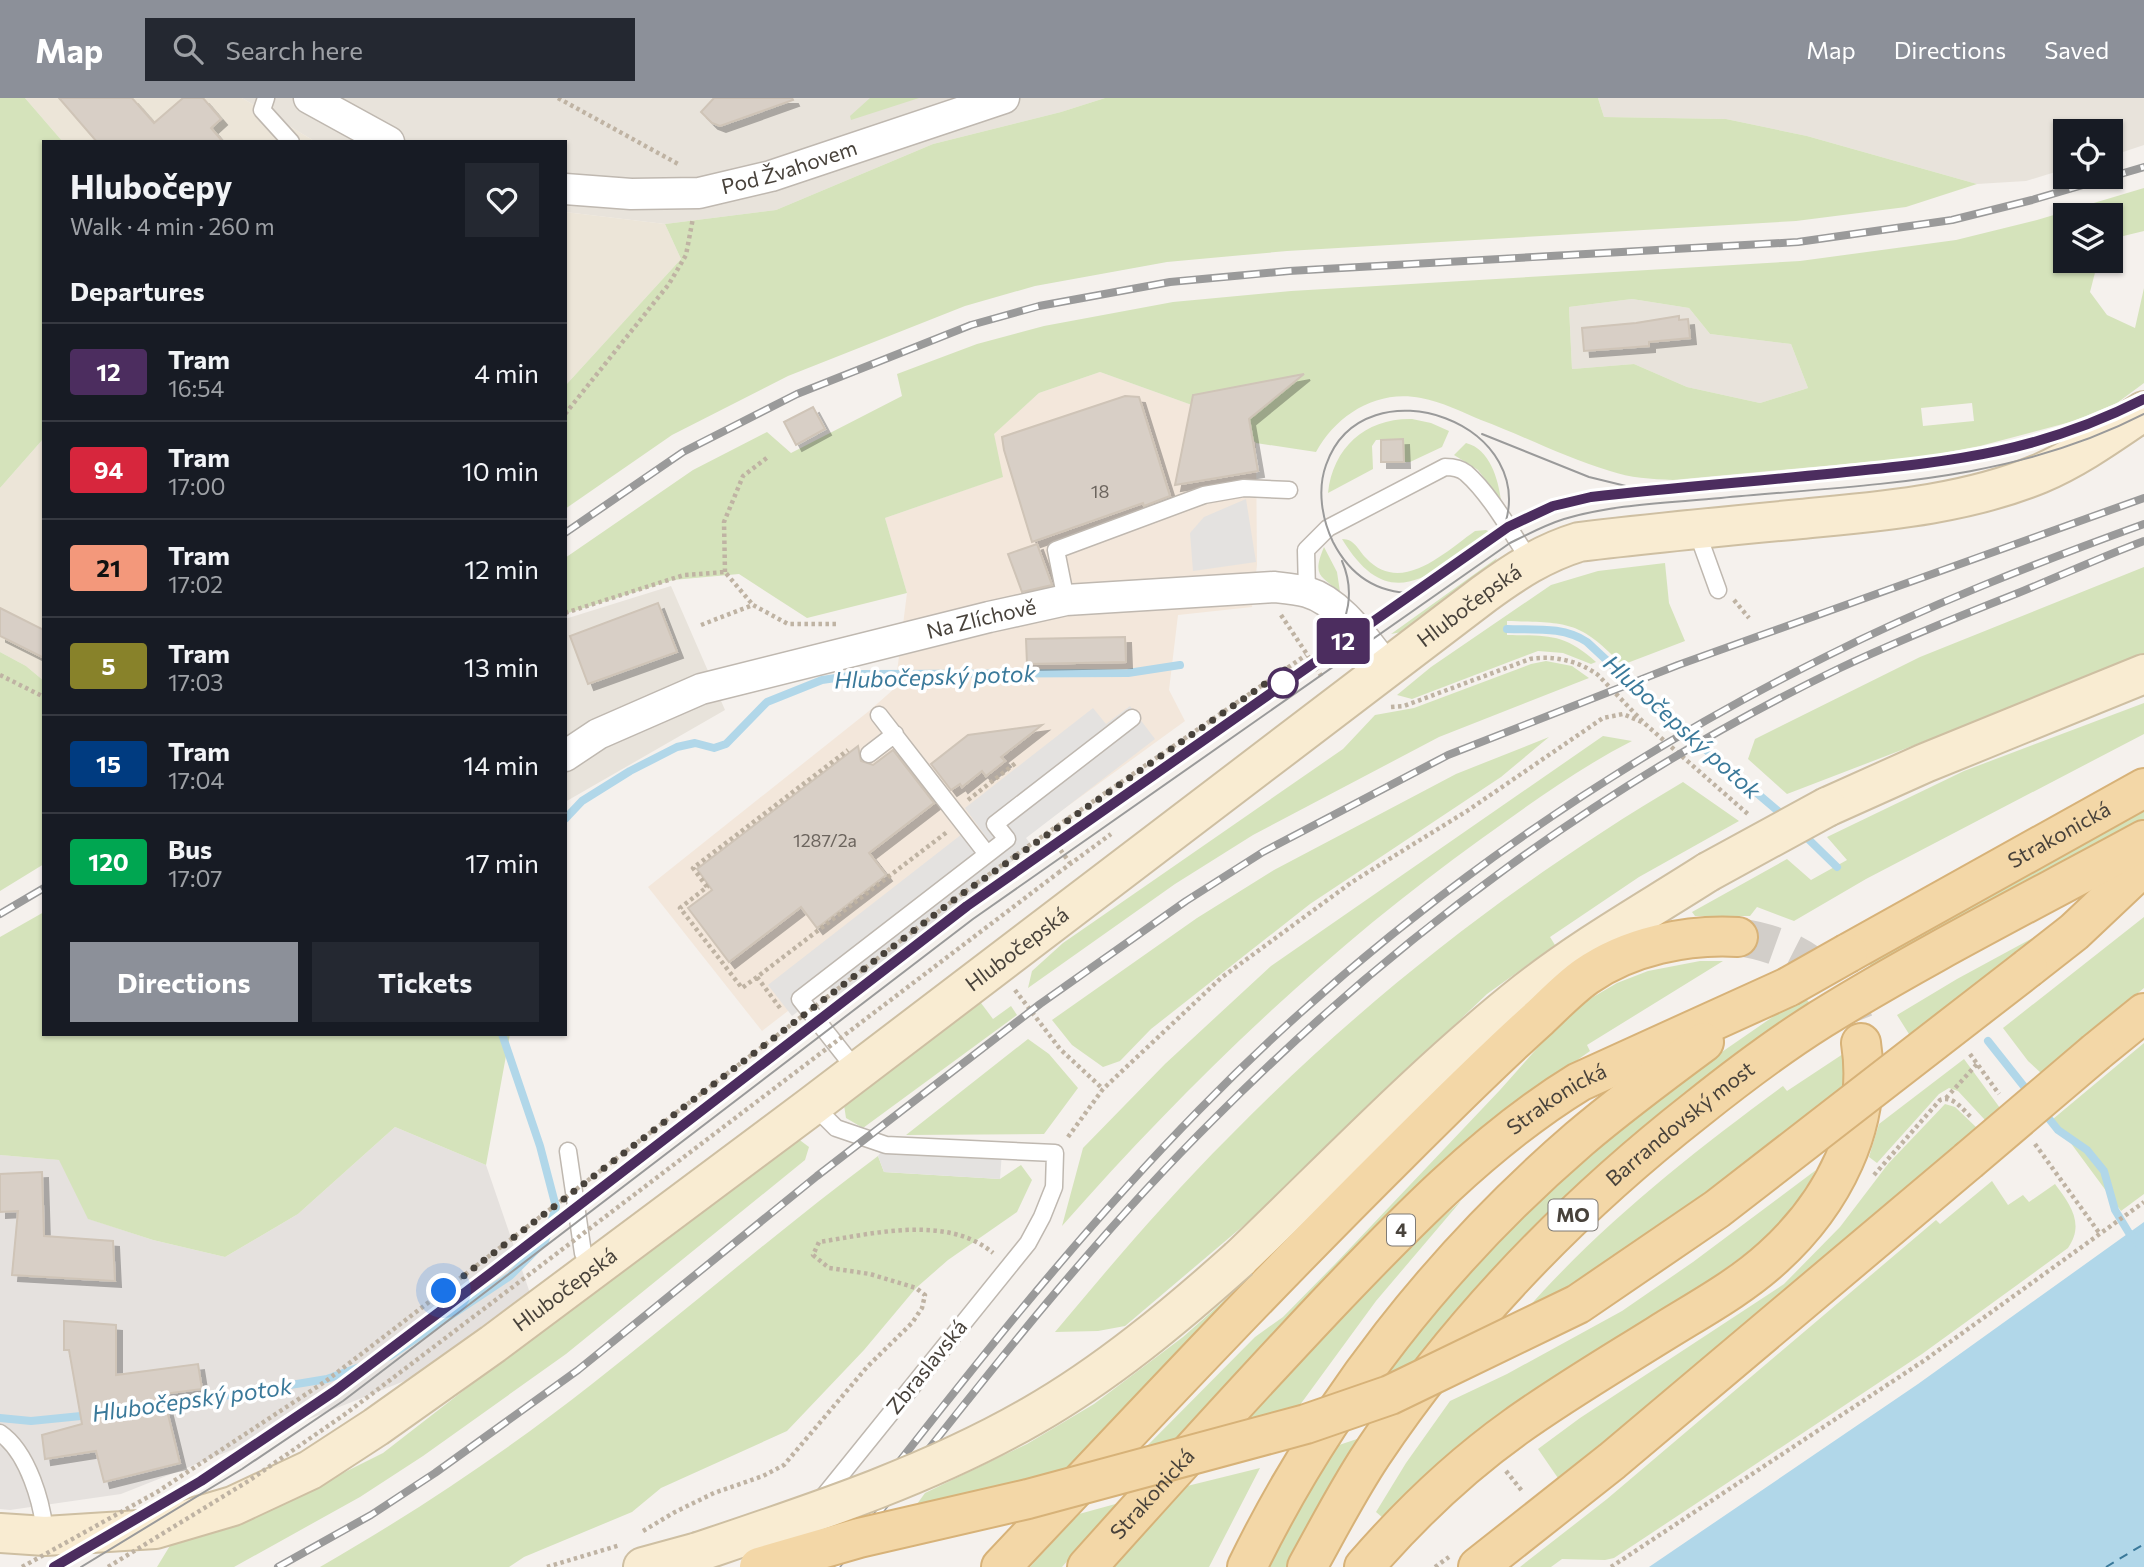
<!DOCTYPE html>
<meta charset="utf-8">
<style>
:root{--surface:#171b24;--page:#242831;--text:#f1f3f6;--muted:#9ea1a6;--line:#363941;--accent:#8c9099}
body{margin:0;font-family:Commissioner,sans-serif;background:var(--page);color:var(--text);height:100vh;display:flex;flex-direction:column;font-size:26px;white-space:nowrap}
*{box-sizing:border-box;margin:0}
p{font-size:23px;color:var(--muted)}
.icon{flex:none;width:38px;height:38px;fill:none;stroke:currentColor;stroke-width:2;stroke-linecap:round;stroke-linejoin:round}
.map{position:relative;flex:1;overflow:hidden}
.sheet{position:absolute;left:42px;top:42px;width:525px;height:896px;display:flex;flex-direction:column;background:var(--surface);border-radius:0px;box-shadow:0 2px 5px #0004}
.sheet>*{flex:none}
.badge{padding:0 14px;border-radius:5px;font-size:24px;line-height:46px}
.fabs{position:absolute;left:2053px;top:21px;display:grid;gap:14px}
.fabs a{display:grid;place-items:center;width:70px;height:70px;border-radius:0px;background:var(--surface);box-shadow:0 2px 5px #0004;font-size:35px}
.you{position:absolute;width:35px;height:35px;margin:-18px;border:5px solid #fff;border-radius:50%;background:#1a73e8;box-shadow:0 0 0 10px #1a73e833}
.map>.badge{position:absolute;translate:-50% -50%;box-shadow:0 0 0 4px #fff}
h2{padding:0 28px;font-size:26px;line-height:63px}
.round{display:grid;place-items:center;flex:none;width:74px;height:74px;border-radius:0px;background:var(--page)}
.summary{display:flex;align-items:center;justify-content:space-between;height:119px;padding:0 28px}
h1{font-size:33px;font-weight:700;line-height:52px}
.action{display:flex;gap:14px;margin-top:auto;padding:14px 28px}
.action a{flex:1;height:80px;border-radius:0px;background:var(--accent);color:#fff;font-size:28px;font-weight:700;line-height:80px;text-align:center}
.action a+a{background:var(--page);color:var(--text)}
ul{padding:0;list-style:none}
li{display:flex;align-items:center;gap:21px;height:98px;padding:0 28px;border-top:2px solid var(--line)}
li div{flex:1}
li b{display:block;font-size:26px}
li em{font-style:normal}
li .badge{min-width:77px;font-weight:700;text-align:center}
header{display:flex;align-items:center;gap:42px;box-sizing:border-box;height:98px;padding:0 35px;background:var(--accent);color:#fff}
header strong{font-size:33px}
nav{display:flex;gap:38px;margin-inline-start:auto;font-size:24px}
.search{width:490px;height:63px;background:var(--page);display:flex;align-items:center;gap:18px;box-sizing:border-box;padding:0 24px;border-radius:0px;color:var(--muted);font-size:26px}
.map>svg:first-child{display:block}
.residential{fill:#e8e3db}
.commercial{fill:#f3e7db}
.industrial{fill:#e5e1de}
.education{fill:#ece5d8}
.green{fill:#d5e3bb;fill-rule:evenodd}
.parking{fill:#e4e2e0}
.water{fill:#b1d7e9}
.lines{fill:none;stroke-linecap:round;stroke-linejoin:round}
.stream{stroke:#b1d7e9;stroke-width:8}
.ferry{stroke:#3a799a;stroke-width:2;stroke-dasharray:9 7;stroke-linecap:butt}
.building{fill:#d8cfc6;stroke:#cfc4b7;stroke-width:2;filter:url(#shadow)}
.primary-tunnel{stroke:#d2cec9;stroke-width:38;stroke-dasharray:38 19;stroke-linecap:butt}
.lane-casing{stroke:#bfb8b0;stroke-width:19}
.street-casing{stroke:#bfb8b0;stroke-width:33}
.secondary-casing{stroke:#cebfa2;stroke-width:42}
.primary-casing{stroke:#d7b278;stroke-width:42}
.path{stroke:#bfb3a3;stroke-width:4.5;stroke-dasharray:3.5 3.5;stroke-linecap:butt}
.lane{stroke:#fff;stroke-width:16}
.street{stroke:#fff;stroke-width:30}
.secondary{stroke:#f9ecd2;stroke-width:38}
.primary{stroke:#f3d7a7;stroke-width:38}
.tram{stroke:#9a9a9a;stroke-width:2}
.rail-casing{stroke:#9a9a9a;stroke-width:8}
.rail{stroke:#fff;stroke-width:5;stroke-dasharray:16;stroke-linecap:butt}
.secondary-bridge-casing{stroke:#cebfa2;stroke-width:42;stroke-linecap:butt}
.primary-bridge-casing{stroke:#d7b278;stroke-width:42;stroke-linecap:butt}
.path-bridge{stroke:#bfb3a3;stroke-width:4.5;stroke-dasharray:3.5 3.5;stroke-linecap:butt}
.secondary-bridge{stroke:#f9ecd2;stroke-width:38}
.primary-bridge{stroke:#f3d7a7;stroke-width:38}
.line-casing{stroke:#fff;stroke-width:16}
.line{stroke:#4c2d5f;stroke-width:10}
.walk{stroke:#48423b;stroke-width:7;stroke-dasharray:0 12.6}
.stop-dot{fill:#fff;stroke:#4c2d5f;stroke-width:3.5}
.labels{text-anchor:middle;stroke-width:7;stroke-linejoin:round;paint-order:stroke}
.number-label{font-size:18px;fill:#6c655e}
.shield{fill:#fff;stroke:#7f7b76;stroke-width:2}
.shield-label{font-size:19px;font-weight:bold;fill:#48423b}
.street-label{font-size:21px;fill:#48423b;stroke:#fff}
.water-label{font-size:23px;font-style:italic;fill:#3a799a;stroke:#fff}
</style>
<header>
<strong>Map</strong>
<div class="search"><svg class="icon" aria-label="search" viewBox="0 0 24 24"><circle cx="10" cy="10" r="6"/><path d="M15 15l6 6"/></svg>Search here</div>
<nav><a>Map</a><a>Directions</a><a>Saved</a></nav>
</header>
<div class="map">
<svg width="2144" height="1469" viewBox="0 0 2144 1469">
<defs>
<filter id="shadow"><feDropShadow dx="6" dy="6" stdDeviation="0" flood-color="#0004"/></filter>
</defs>
<rect width="100%" height="100%" fill="#f5f1ed"/>
<path class="residential" d="M242,0H1105L1061,14L933,46L776,112L665,126L565,114V44H316Z
M1598,0H2144V47L2111,58L2110,33H2065V71L2026,83L1977,86L1807,38L1726,21L1604,19Z
M1632,201L1689,210L1710,236L1791,246L1808,290L1760,305L1687,289L1634,266L1572,271L1569,209Z
M671,488L725,612L565,704V521Z"/>
<path class="commercial" d="M1100,274L1239,324L1256,345L1257,467L1252,509L1178,517L1169,592L1185,623L824,885L762,933L648,789L869,613L895,590L907,495L885,420L1002,379L993,336L1039,295Z"/>
<path class="industrial" d="M395,1029L486,1067L531,1198L422,1276L121,1396L10,1412L0,1411V1057L60,1062L89,1121L153,1142L225,1159L298,1116Z"/>
<path class="education" d="M25,0H242L316,44H63Z
M565,114L665,126L681,161L565,288Z
M44,340V583L26,568L0,554V390Z"/>
<path class="green" d="M0,0H25L63,44H44V340L0,390Z
M870,0H919L851,22L850,18Z
M1105,0H1598L1604,19L1726,21L1807,38L1977,86L1906,109L1796,123L1287,153L1167,164L1035,188L965,208L788,278L672,337L565,411V288L681,161L665,126L776,112L933,46L1061,14Z
M2144,90V133L2111,141L2110,117H2065V163H2098L2090,194L2107,217L2135,230L2144,190V285L2117,305L2074,323L1980,348L1922,359L1673,382C1651,381 1630,380 1610,373C1566,360 1524,338 1481,322C1462,314 1442,304 1421,300C1377,291 1336,317 1316,354L1256,345L1239,324L1100,274L1039,295L994,336L1003,379L885,420L907,495L807,520L739,476L673,482L565,516V460L693,372L767,334L791,355L902,298L897,276L977,246L1044,228L1173,204L1291,193L1800,163L1956,142L2037,122ZM1632,201L1689,210L1710,236L1791,246L1808,290L1760,305L1687,289L1634,266L1572,271L1569,209ZM1972,305L1974,323L1923,328L1921,310Z
M1412,321L1431,325L1449,333L1442,349L1410,364H1404L1403,341L1376,342L1372,348L1373,371L1328,395C1333,349 1366,320 1412,321Z
M1466,345C1490,351 1498,381 1501,402L1478,372L1454,357Z
M1486,432L1490,434C1434,473 1391,522 1342,441C1355,441 1358,452 1366,460C1401,498 1445,454 1475,433Z
M1324,449L1337,474L1340,494C1320,477 1312,478 1324,449Z
M1497,460L1492,469L1407,533L1391,536Z
M1665,465L1669,505L1685,543L1622,567C1579,522 1568,525 1507,523V537C1548,538 1564,535 1596,564L1591,566L1563,555L1538,553L1412,601L1397,597L1431,569L1551,487L1598,473Z
M2144,469V559L1787,696L1748,661L1755,641L1920,559Z
M0,554L26,568L44,583V766L0,793Z
M1546,563L1572,568L1589,580L1439,639L1253,737L1175,786L1028,890L1032,873L1063,845L1343,651L1375,617L1414,610L1531,566Z
M2144,605V636L1866,781L1794,823L1757,809L1750,818H1695L1692,814L1787,761L1811,782L1847,762L1827,739L1964,673Z
M1603,638L1632,643C1579,670 1530,706 1481,741C1325,853 1188,985 1062,1128L1083,1050L1165,966L1271,868Z
M1549,639L1501,679L1310,806L1151,931L1120,963L1103,969L1072,947L1052,922L1197,820L1274,772L1456,676Z
M1683,684L1739,723L1639,779L1550,839L1555,847L1487,896L1362,1015L1295,1084L1125,1228L1098,1233L1055,1234C1111,1167 1167,1101 1228,1040C1363,902 1517,782 1683,684Z
M2144,709V723L1875,872L1865,862Z
M44,814V936H510L486,1067L395,1029L298,1116L225,1159L153,1142L88,1121L59,1062L0,1057V839Z
M2144,819V890L2041,975L2028,963L2003,930Z
M2064,823L1914,944L1897,917L1957,881Z
M1700,863H1723L1587,947L1590,953L1531,995L1175,1346L1140,1355L1255,1239L1283,1219L1336,1165L1500,992L1571,912L1617,885L1648,873Z
M1803,898L1815,910L1416,1268L1374,1286L1449,1193L1538,1098L1674,987Z
M978,901L993,921L1011,908L1017,917L863,1030L846,1020L844,1007Z
M1028,941L1049,956L1078,990L1044,1036L906,1037Z
M2144,945V1096L2121,1113L2053,1021Z
M1843,956V997L1681,1122L1514,1226C1593,1133 1685,1060 1783,988L1787,993Z
M1964,961L2000,1010L1985,1022L1958,993L1949,990L1939,996L1877,1065L1869,1059L1879,1026Z
M1945,1006L1955,1009L1977,1030L1560,1383L1538,1351L1580,1320L1784,1186L1840,1129L1888,1066Z
M793,1037L809,1049L805,1062L566,1256L423,1358L360,1399L234,1469H157L171,1446L293,1400L383,1355Z
M878,1058L884,1074L1000,1081L1021,1067L1032,1082L1017,1114L948,1162L916,1190L864,1252L787,1333L661,1390L632,1414L524,1459L509,1469H320C414,1415 507,1353 592,1286C688,1211 780,1131 878,1058Z
M1816,1072L1799,1102L1767,1140L1383,1420L1376,1414L1406,1365L1450,1303L1507,1276L1622,1213L1693,1164Z
M1992,1083L2008,1107L2023,1097L2029,1104L2055,1086C2070,1106 2085,1126 2068,1150L1922,1256L1614,1460L1605,1462L1562,1461L1551,1469H1520L1607,1401L1936,1122L1940,1126Z
M1461,1103L1376,1203L1297,1311L1240,1328C1310,1249 1381,1172 1461,1103Z
M1254,1176L1070,1376L912,1413L925,1395L1027,1346L1094,1306L1183,1239Z
M1366,1338L1290,1469H1265L1330,1350Z
M1260,1370L1209,1469H1105L1179,1390Z
M1119,1405L1062,1469H1030L1079,1416Z"/>
<path class="parking" d="M1246,401L1256,464L1193,473L1190,435L1204,419Z
M1130,608L1155,641L1026,740L1032,748L837,899L829,890L792,918L768,887L962,736L975,752L988,742L965,710L1093,610L1106,626Z
M886,1047L1002,1054L1000,1081L884,1074L878,1058Z"/>
<path class="water" d="M2144,1124V1469H1649L1918,1286Z"/>
<g class="lines">
<path class="stream" d="M1507,531C1534,532 1563,528 1587,544L1672,623L1785,719
M565,721L582,703L630,673L677,649L695,645L714,650L726,646L767,604L822,582L863,576L1128,575L1180,567
M1802,735L1837,769
M1988,943L2030,996
M2042,1012L2058,1032L2087,1052L2104,1073L2115,1112L2129,1135L2144,1151
M156,1309L327,1281L390,1258L510,1178L545,1143L556,1109L540,1048L502,936
M0,1320L31,1323L91,1317"/>
<path class="ferry" d="M2106,1469L2144,1446"/>
</g>
<path class="building" d="M59,0H132L154,25L183,0H203L221,21L211,30L223,44H97Z
M714,0H792L793,2L720,28L712,25L701,14Z
M1679,218V222L1688,221L1690,240L1649,244V248L1584,253L1582,230L1636,225Z
M1304,276L1249,321L1258,373L1175,387L1193,297Z
M1125,298L1139,299L1170,398L1144,408L1143,405L1032,444L1004,352L1002,339Z
M813,309L825,331L796,347L784,324Z
M1403,341L1404,364H1381V342Z
M1037,446L1052,487L1022,494L1008,456Z
M658,505L677,554L588,586L570,538Z
M0,510L44,532V560L0,538Z
M1125,539L1126,564L1027,566L1026,541Z
M1042,627L1001,659L1005,663L986,678L982,673L962,689L960,686L951,692L931,666L968,637Z
M858,648L861,663L873,667L893,652L934,705L869,755L886,777L817,830L801,809L729,864L688,810L712,792L697,771Z
M42,1074L44,1138L113,1143L115,1183L12,1177L18,1113L0,1114V1076Z
M64,1223L116,1227V1277L198,1266L202,1291L163,1296L180,1365L104,1384L96,1353L45,1361L42,1337L82,1326L69,1252H64Z"/>
<g class="lines">
<path class="primary-tunnel" d="M1738,839C1801,848 1845,882 1861,945"/>
<g class="lane-casing">
<path id="lane" d="M266,0L262,12L291,44
M1696,431L1718,492
M1307,494L1306,452L1328,430L1445,369C1453,369 1460,370 1466,375C1491,397 1512,436 1531,464
M1066,502L1056,452L1204,397L1244,390L1289,392
M879,617L987,756
M869,656L895,636
M857,973L800,901L1007,741L995,726L1132,620
M813,1007L836,1030L886,1047L1055,1055L1054,1089L1042,1119L1028,1145L819,1404
M568,1053L583,1155L594,1171
M0,1335C28,1354 43,1406 45,1438"/>
</g>
<g class="street-casing">
<g id="street">
<path d="M309,0L389,44"/>
<path id="s1" d="M565,91L631,96L699,95L771,78L1004,0"/>
<path id="s2" d="M565,658L598,636L701,591L989,519L1066,502L1274,489C1284,490 1297,491 1307,494C1341,504 1366,544 1387,570"/>
</g>
</g>
<g class="secondary-casing">
<g id="secondary">
<path d="M1827,709L1925,665L2144,576"/>
<path d="M1239,1161C1333,1071 1424,975 1526,894C1583,849 1647,813 1708,774"/>
<path id="s3" d="M0,1435L45,1438L155,1431L233,1408L310,1372L376,1329L493,1246L813,1007L1484,496C1514,474 1543,455 1579,444C1653,435 1727,428 1801,421C1882,413 1963,407 2039,376C2077,360 2110,336 2144,313"/>
<path d="M643,1469L698,1454"/>
</g>
</g>
<g class="primary-casing">
<g id="primary">
<path id="s4" d="M1848,855L2144,690"/>
<path d="M2028,870L2074,834L2144,768"/>
<path d="M2096,954L2144,915"/>
<path d="M1001,1469C1132,1330 1262,1191 1398,1056C1444,1010 1490,964 1539,920C1554,906 1569,890 1586,878C1629,848 1687,836 1738,839"/>
<path id="s5" d="M1087,1469C1165,1382 1244,1295 1324,1210C1400,1130 1484,1042 1579,984L1788,889"/>
<path d="M1247,1469C1327,1305 1441,1160 1579,1041C1619,1007 1662,975 1704,944"/>
<path id="s6" d="M1307,1469C1328,1431 1348,1392 1372,1356C1461,1223 1572,1109 1697,1011C1737,979 1778,948 1821,921C1926,856 2036,801 2144,742"/>
<path d="M1364,1469C1409,1417 1459,1369 1515,1329C1561,1296 1610,1267 1658,1237C1696,1213 1738,1191 1772,1160C1832,1106 1874,1027 1861,945"/>
<path d="M1478,1469L1612,1363L1968,1063"/>
</g>
</g>
<path class="path" d="M558,0L680,67
M565,316L669,186L686,157L693,120
M725,474L724,424L743,378L768,359
M1734,502L1749,520
M565,515L684,477L725,474L753,507
M1281,517L1322,579
M701,527L753,507L788,526H838
M0,577L44,599
M1391,609L1404,608L1530,561C1554,557 1579,563 1598,577L1644,625L1749,717
M968,702L1017,664
M1048,735L1070,765
M1034,744L1306,557
M1058,775L1111,736
M757,879L742,890L680,810L707,789L693,770L848,652
M1015,892L1060,951L1103,991
M780,910L757,879L947,734
M1970,956L1999,996
M1946,1000L1977,966
M1068,1039L1103,991L1221,880L1352,784L1467,713L1603,620L1623,616L1644,625
M2035,1046L2100,1136
M1874,1077L1940,1002C1953,997 1962,1011 1971,1019
M1506,1373L1522,1393
M643,1433L675,1414L714,1395L763,1378L784,1367L867,1269L912,1225L922,1210L925,1197L916,1190L870,1176L829,1170L813,1157L819,1144C872,1136 947,1116 993,1155
M547,1469L620,1447
M1435,1469L1449,1459
M1611,1469L1925,1262L2144,1104"/>
<use href="#lane" class="lane"/>
<use href="#street" class="street"/>
<use href="#secondary" class="secondary"/>
<use href="#primary" class="primary"/>
<path class="tram" d="M1482,336L1589,379L1630,389
M1413,495C1376,495 1350,477 1333,444C1322,421 1317,392 1326,367C1363,260 1549,326 1501,437
M1330,548C1349,523 1355,493 1342,463
M54,1469L165,1405L237,1360L335,1293L474,1189L967,808L1508,429L1553,408L1591,399L1918,367L1980,358L2056,338L2086,328L2144,301
M81,1469L242,1371L343,1303L973,821L1510,445C1528,436 1545,427 1564,421C1614,406 1669,405 1721,400C1868,386 2010,385 2144,316"/>
<g class="rail-casing">
<path id="rail" d="M2110,79L2144,69
M565,435L683,354L797,296L971,227L1039,208L1170,184L1289,173L1798,144L1952,122L2032,102L2110,79
M0,816L44,790
M278,1469L371,1417L435,1375L578,1272L817,1078L1040,906L1186,803L1263,754L1448,657L1678,567L2144,400
M817,1469C939,1313 1060,1154 1199,1012C1380,827 1594,674 1825,559C1928,507 2036,465 2144,426
M836,1469C957,1316 1075,1159 1214,1021C1395,839 1606,683 1838,571C1897,543 1957,519 2018,495C2060,478 2101,459 2144,443"/>
</g>
<use href="#rail" class="rail"/>
<g class="secondary-bridge-casing">
<path id="secondary-bridge" d="M1708,774L1827,709
M698,1454C811,1416 928,1378 1032,1318C1107,1275 1174,1219 1239,1161"/>
</g>
<g class="primary-bridge-casing">
<path id="primary-bridge" d="M1788,889L1848,855
M1968,1063L2096,954
M759,1469L859,1440L1028,1401L1306,1326L1390,1297L1578,1206L1717,1111L2028,870"/>
</g>
<path class="path-bridge" d="M22,1469L157,1394L326,1283L959,798L1034,744
M108,1469L250,1382L348,1314L1058,775"/>
<use href="#secondary-bridge" class="secondary-bridge"/>
<use href="#primary-bridge" class="primary-bridge"/>
</g>
<g class="lines">
<g class="line-casing">
<path id="line" d="M54,1469L201,1383L335,1293L495,1172L967,808L1508,429L1553,408L1591,399C1676,389 1761,383 1846,374C1957,363 2042,353 2144,301"/>
</g>
<use href="#line" class="line"/>
<path class="walk" d="M444,1193L959,798L1285,572L1283,585"/>
</g>
<circle class="stop-dot" cx="1283" cy="585" r="14"/>
<g class="labels">
<g class="number-label">
<text x="1100" y="400">18</text>
<text x="825" y="749">1287/2a</text>
</g>
<g class="shield">
<rect x="1548.5" y="1101.5" width="49" height="31" rx="5"/>
<rect x="1387" y="1116.5" width="28" height="31" rx="5"/>
</g>
<g class="shield-label">
<text x="1573" y="1124">MO</text>
<text x="1401" y="1139">4</text>
</g>
<g class="street-label">
<text dy="7" stroke="none"><textPath href="#s1" startOffset="228">Pod Žvahovem</textPath></text>
<text dy="7" stroke="none"><textPath href="#s3" startOffset="1768">Hlubočepská</textPath></text>
<text dy="7" stroke="none"><textPath href="#s2" startOffset="441">Na Zlíchově</textPath></text>
<text dy="7" stroke="none"><textPath href="#s4" startOffset="242">Strakonická</textPath></text>
<text dy="7" stroke="none"><textPath href="#s3" startOffset="1200">Hlubočepská</textPath></text>
<text dy="7" stroke="none"><textPath href="#s5" startOffset="665">Strakonická</textPath></text>
<text dy="7" stroke="none"><textPath href="#s6" startOffset="584">Barrandovský most</textPath></text>
<text dy="7" stroke="none"><textPath href="#s3" startOffset="634">Hlubočepská</textPath></text>
<text transform="translate(927 1269) rotate(-51)" y="7">Zbraslavská</text>
<text dy="7" stroke="none"><textPath href="#s5" startOffset="98">Strakonická</textPath></text>
</g>
<g class="water-label">
<text transform="translate(935 579) rotate(-2)" y="8">Hlubočepský potok</text>
<text transform="translate(1682 629) rotate(42)" y="8">Hlubočepský potok</text>
<text transform="translate(192 1302) rotate(-8)" y="8">Hlubočepský potok</text>
</g>
</g>
</svg>
<div class="fabs">
<a><svg class="icon" aria-label="locate" viewBox="0 0 24 24"><circle cx="12" cy="12" r="6"/><path d="M12 2v4M12 18v4M2 12h4M18 12h4"/></svg></a>
<a><svg class="icon" aria-label="layers" viewBox="0 0 24 24"><path d="M12 4l9 5-9 5-9-5zM3 14l9 5 9-5"/></svg></a>
</div>
<div class="you" style="left:444px;top:1193px"></div>
<b class="badge" style="left:1343px;top:543px;background:#4c2d5f;color:#fff">12</b>
<section class="sheet">
<div class="summary"><div><h1>Hlubočepy</h1><p>Walk · 4 min · 260 m</p></div><a class="round"><svg class="icon" aria-label="heart" viewBox="0 0 24 24"><path d="M12 20l-8-8c-3-5 5-10 8-4 3-6 11-1 8 4z"/></svg></a></div>
<h2>Departures</h2>
<ul>
<li><span class="badge" style="background:#4c2d5f;color:#fff">12</span><div><b>Tram</b><p>16:54</p></div><em>4 min</em></li>
<li><span class="badge" style="background:#d7263d;color:#fff">94</span><div><b>Tram</b><p>17:00</p></div><em>10 min</em></li>
<li><span class="badge" style="background:#f3987b;color:#111">21</span><div><b>Tram</b><p>17:02</p></div><em>12 min</em></li>
<li><span class="badge" style="background:#88822a;color:#fff">5</span><div><b>Tram</b><p>17:03</p></div><em>13 min</em></li>
<li><span class="badge" style="background:#003b80;color:#fff">15</span><div><b>Tram</b><p>17:04</p></div><em>14 min</em></li>
<li><span class="badge" style="background:#00a651;color:#fff">120</span><div><b>Bus</b><p>17:07</p></div><em>17 min</em></li>
</ul>
<div class="action"><a>Directions</a><a>Tickets</a></div>
</section>
</div>
